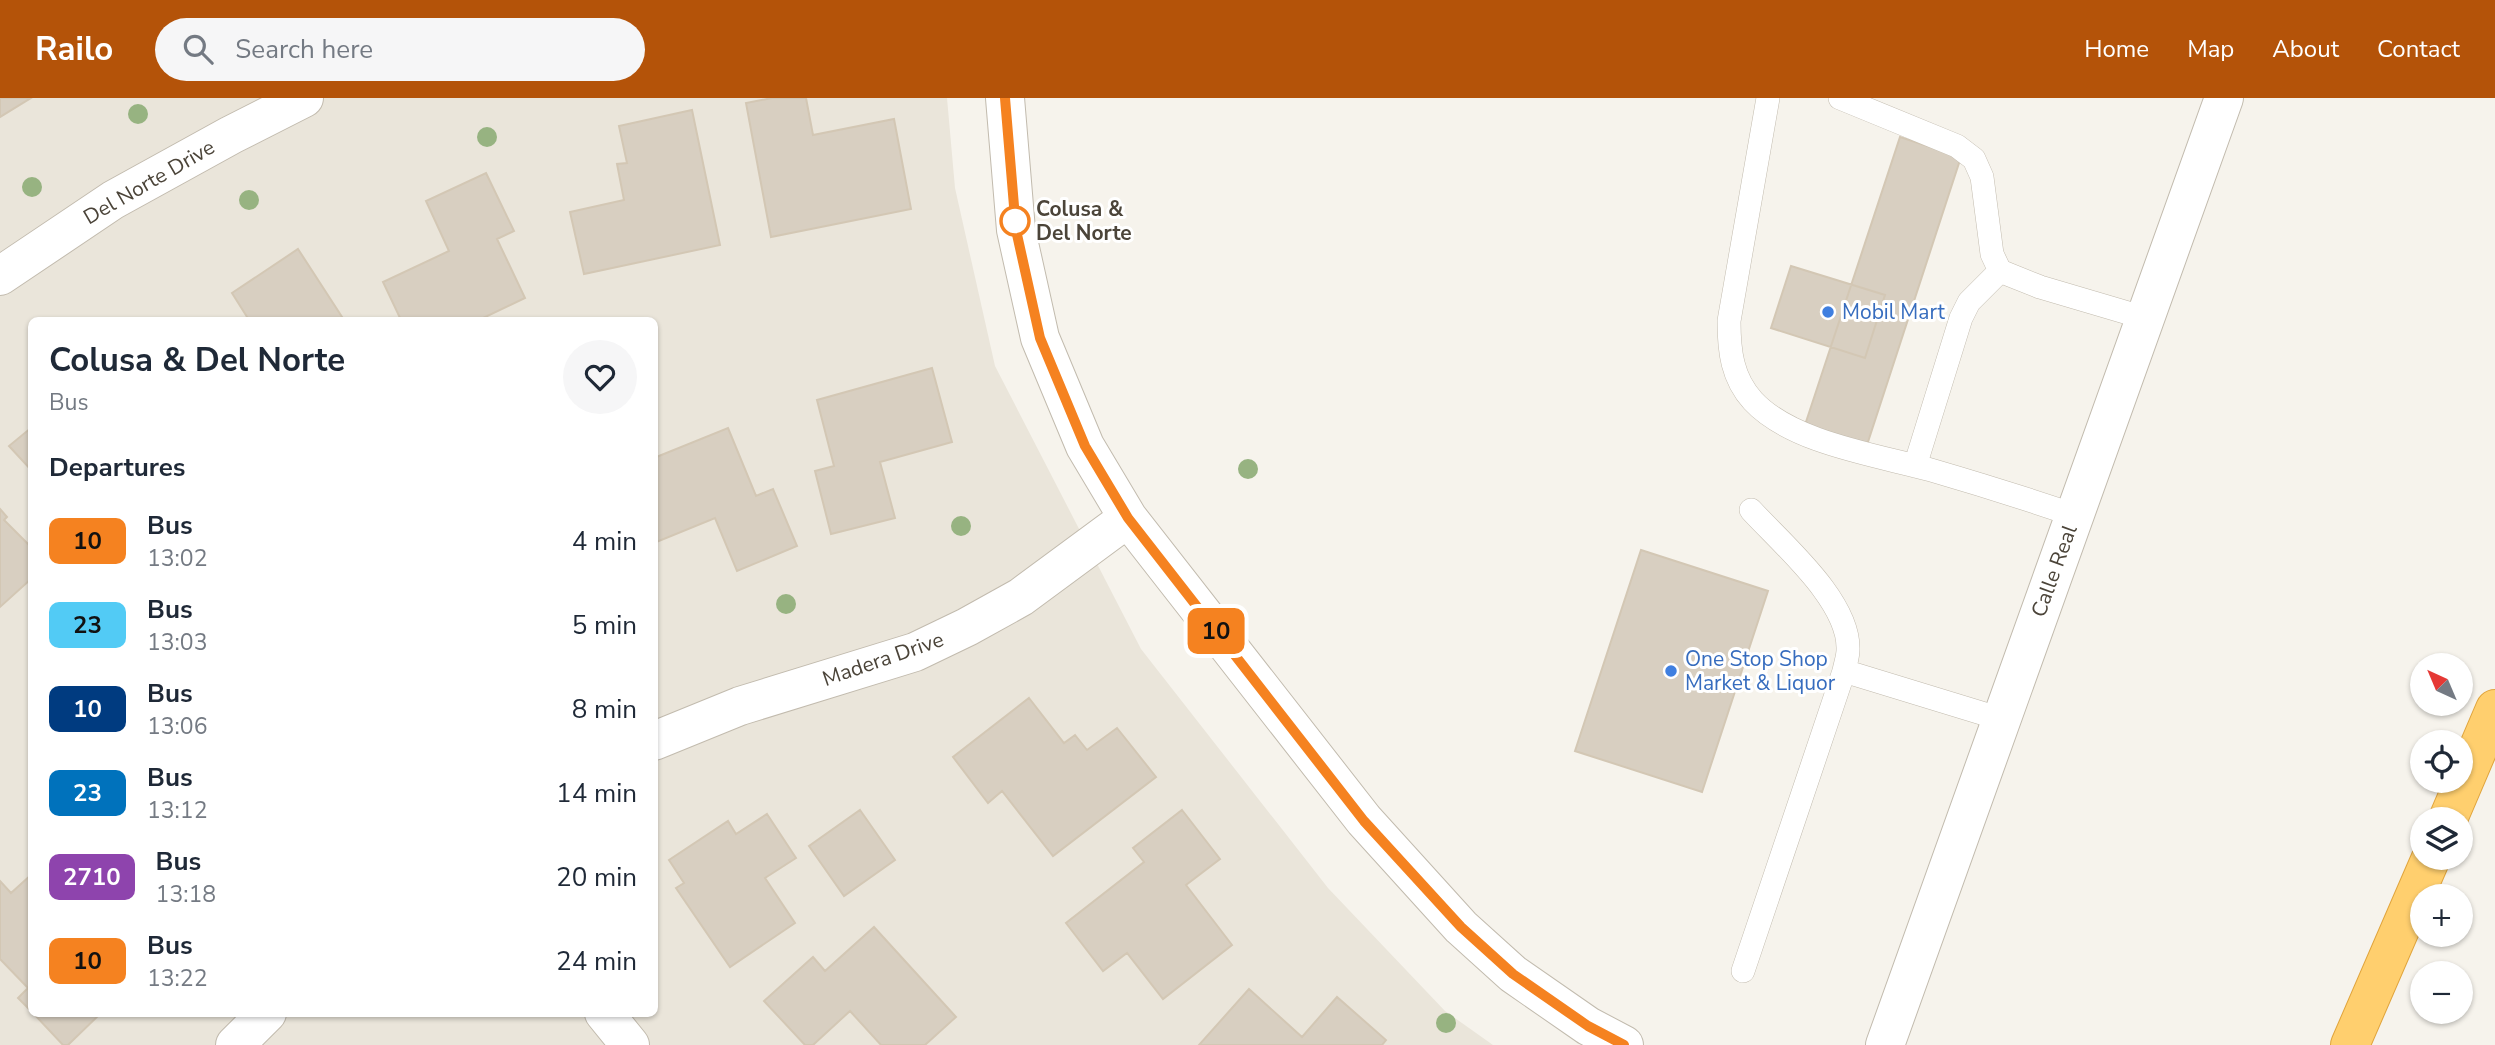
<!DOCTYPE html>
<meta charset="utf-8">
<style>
:root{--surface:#fff;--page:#f6f6f7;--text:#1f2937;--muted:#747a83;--accent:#b45309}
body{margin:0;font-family:"Nunito Sans",sans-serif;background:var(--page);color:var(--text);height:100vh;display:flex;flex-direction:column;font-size:26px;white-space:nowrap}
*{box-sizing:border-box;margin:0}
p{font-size:23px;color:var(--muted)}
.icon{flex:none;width:38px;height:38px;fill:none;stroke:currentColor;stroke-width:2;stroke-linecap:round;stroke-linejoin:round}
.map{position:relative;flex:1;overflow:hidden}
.sheet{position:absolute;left:28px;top:219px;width:630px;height:700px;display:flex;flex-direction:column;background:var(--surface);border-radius:10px;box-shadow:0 2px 5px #0004}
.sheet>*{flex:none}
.badge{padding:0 14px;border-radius:10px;font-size:24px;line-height:46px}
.needle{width:46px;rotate:316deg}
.tools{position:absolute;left:2410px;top:555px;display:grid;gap:14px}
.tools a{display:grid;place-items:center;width:63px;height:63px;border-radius:50%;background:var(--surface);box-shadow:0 2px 5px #0004;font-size:35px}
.map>.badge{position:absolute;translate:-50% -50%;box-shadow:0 0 0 4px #fff}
h2{padding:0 21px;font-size:26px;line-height:63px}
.round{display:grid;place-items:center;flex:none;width:74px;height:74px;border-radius:37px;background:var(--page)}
.overview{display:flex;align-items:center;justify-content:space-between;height:119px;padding:0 21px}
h1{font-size:33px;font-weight:700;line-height:52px}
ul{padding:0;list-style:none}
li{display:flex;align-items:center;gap:21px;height:84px;padding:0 21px}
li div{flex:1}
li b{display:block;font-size:26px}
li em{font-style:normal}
li .badge{min-width:77px;font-weight:700;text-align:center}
header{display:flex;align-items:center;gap:42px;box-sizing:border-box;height:98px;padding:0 35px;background:var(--accent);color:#fff}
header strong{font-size:33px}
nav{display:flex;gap:38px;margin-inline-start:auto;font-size:24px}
.search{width:490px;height:63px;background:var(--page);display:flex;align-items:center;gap:18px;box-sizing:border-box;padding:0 24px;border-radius:38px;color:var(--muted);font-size:26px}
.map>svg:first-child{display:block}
.residential{fill:#eae5da;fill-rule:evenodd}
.building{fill:#d8cfc1;stroke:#d3c7b4;stroke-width:2}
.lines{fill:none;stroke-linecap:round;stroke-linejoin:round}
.service-casing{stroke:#c2bbae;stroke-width:24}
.minor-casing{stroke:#c2bbae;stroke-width:40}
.tertiary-casing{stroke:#c2bbae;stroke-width:40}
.motorway-casing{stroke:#e0a43c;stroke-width:40}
.service{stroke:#fff;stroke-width:23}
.minor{stroke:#fff;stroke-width:38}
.tertiary{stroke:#fff;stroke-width:38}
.motorway{stroke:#ffcf6e;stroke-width:38}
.tree{fill:#97b381}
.line-casing{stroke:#fff;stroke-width:16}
.line{stroke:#f58220;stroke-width:10}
.stop-dot{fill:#fff;stroke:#f58220;stroke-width:3.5}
.shop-dot{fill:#3f7fe0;stroke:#fff;stroke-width:2.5}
.labels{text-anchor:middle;stroke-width:6;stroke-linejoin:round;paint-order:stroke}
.street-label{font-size:21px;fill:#4b4439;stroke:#fff}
.stop-label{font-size:21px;font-weight:bold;fill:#4b4439;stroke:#fff;text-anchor:start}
.shop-label{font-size:21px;fill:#366cbe;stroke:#fff;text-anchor:start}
</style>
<header>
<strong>Railo</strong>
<div class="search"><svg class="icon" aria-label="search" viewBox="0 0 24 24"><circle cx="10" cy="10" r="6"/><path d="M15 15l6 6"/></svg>Search here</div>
<nav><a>Home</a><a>Map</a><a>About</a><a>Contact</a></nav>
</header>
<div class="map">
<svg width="2495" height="947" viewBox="0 0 2495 947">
<rect width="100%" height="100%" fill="#f6f3ec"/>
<path class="residential" d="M0,0H947L955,90L995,268L1141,551L1328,790L1445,913L1493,947H0ZM32,222H654V915H32Z"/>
<path class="building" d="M0,0H31L0,19Z
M772,0H806L813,37L894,21L911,111L771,139L746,5Z
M692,12L720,147L584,176L570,114L624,102L617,66L627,65L619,28Z
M1900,39L1961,59L1866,350L1804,330Z
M486,75L514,133L497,141L525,200L479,222H401L383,184L449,153L426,103Z
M298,151L344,222H249L232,195Z
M1791,168L1885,197L1865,260L1771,230Z
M932,270L952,344L880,364L895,420L831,436L815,373L834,368L817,302Z
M32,329V373L9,348Z
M728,330L756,398L773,391L797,448L737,473L715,420L654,445V360Z
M0,411L7,419L4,422L32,450V480L0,509Z
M1641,452L1768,493L1702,694L1575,653Z
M1029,600L1064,645L1075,637L1087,652L1117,630L1156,679L1053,758L1002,693L988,705L953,659Z
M860,712L895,762L844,798L809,748Z
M1182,712L1220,761L1186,787L1232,847L1163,901L1127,855L1103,873L1066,825L1144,764L1133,750Z
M767,716L796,760L765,780L795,825L730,869L676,790L684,785L669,762L728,723L736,736Z
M32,776V914L18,900L28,890L0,861V783L11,795Z
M874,829L956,919L925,947H881L850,913L813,947H805L764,903L813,859L825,873Z
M1249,891L1302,939L1337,899L1386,942L1382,947H1199Z
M33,915H101L68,947H63Z"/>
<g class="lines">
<g class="service-casing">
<path id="service" d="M1768,0L1729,223C1729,253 1732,280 1753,303C1792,345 1877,357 1931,372C1979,386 2027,401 2074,417
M1840,0L1957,48L1974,61L1982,79L1992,156L2000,173L2040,189L2145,220
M1915,368L1961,220L1969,204L2000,173
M1844,573L2001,621
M1743,873L1844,573C1845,567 1848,559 1848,552C1850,503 1782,446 1751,412"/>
</g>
<g class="minor-casing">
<path id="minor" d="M1005,0L1016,132L1040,240L1085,348L1128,420L1364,722L1461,829L1513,876L1588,928L1624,947
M654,643L740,608L915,554L967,529L1021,499L1128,420
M604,915L630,947
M235,947L267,915"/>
</g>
<g class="tertiary-casing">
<path id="tertiary" d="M0,178L113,102L231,37L304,0
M1885,947L2224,0"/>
</g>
<g class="motorway-casing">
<path id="motorway" d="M2448,721L2495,611
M2350,947L2431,760"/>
</g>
<use href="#service" class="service"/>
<use href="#minor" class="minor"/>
<use href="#tertiary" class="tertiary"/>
<use href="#motorway" class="motorway"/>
</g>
<g class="tree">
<circle cx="138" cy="16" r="10"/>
<circle cx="487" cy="39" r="10"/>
<circle cx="32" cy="89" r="10"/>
<circle cx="249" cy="102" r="10"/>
<circle cx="1248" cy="371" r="10"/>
<circle cx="961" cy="428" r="10"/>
<circle cx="786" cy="506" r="10"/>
<circle cx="1446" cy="925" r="10"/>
</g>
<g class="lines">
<g class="line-casing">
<path id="line" d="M1005,0L1016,132L1040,240L1085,348L1128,420L1364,723L1461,829L1513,876L1588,928L1624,947"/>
</g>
<use href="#line" class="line"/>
</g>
<circle class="stop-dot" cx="1015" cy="123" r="14"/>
<g class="shop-dot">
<circle cx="1828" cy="214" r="7"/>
<circle cx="1671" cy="573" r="7"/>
</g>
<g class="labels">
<g class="street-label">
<text transform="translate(149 84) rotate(-30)" y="7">Del Norte Drive</text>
<text transform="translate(2054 473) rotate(-70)" y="7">Calle Real</text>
<text transform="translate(883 561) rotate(-19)" y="7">Madera Drive</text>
</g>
<g class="stop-label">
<text x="1036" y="118">Colusa &amp;<tspan x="1036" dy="24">Del Norte</tspan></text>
</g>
<g class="shop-label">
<text x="1842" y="221">Mobil Mart</text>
<text x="1685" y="568">One Stop Shop<tspan x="1685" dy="24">Market &amp; Liquor</tspan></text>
</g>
</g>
</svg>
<div class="tools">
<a><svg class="needle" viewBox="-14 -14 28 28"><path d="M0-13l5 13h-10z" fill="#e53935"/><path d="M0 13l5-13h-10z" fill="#747a83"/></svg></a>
<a><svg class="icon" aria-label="locate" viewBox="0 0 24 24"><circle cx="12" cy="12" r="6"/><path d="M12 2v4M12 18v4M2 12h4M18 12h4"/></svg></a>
<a><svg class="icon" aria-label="layers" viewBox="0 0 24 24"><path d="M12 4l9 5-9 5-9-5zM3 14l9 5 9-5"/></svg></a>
<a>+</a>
<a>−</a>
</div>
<b class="badge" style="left:1216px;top:533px;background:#f58220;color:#111">10</b>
<section class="sheet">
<div class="overview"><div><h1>Colusa &amp; Del Norte</h1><p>Bus</p></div><a class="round"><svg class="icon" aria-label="heart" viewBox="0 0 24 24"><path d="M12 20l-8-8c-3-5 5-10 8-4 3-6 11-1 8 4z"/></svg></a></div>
<h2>Departures</h2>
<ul>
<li><span class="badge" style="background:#f58220;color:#111">10</span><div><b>Bus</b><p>13:02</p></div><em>4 min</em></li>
<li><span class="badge" style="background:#52cbf5;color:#111">23</span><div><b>Bus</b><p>13:03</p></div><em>5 min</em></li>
<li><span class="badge" style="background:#003b80;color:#fff">10</span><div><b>Bus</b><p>13:06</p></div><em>8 min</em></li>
<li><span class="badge" style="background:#0072bc;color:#fff">23</span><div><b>Bus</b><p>13:12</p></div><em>14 min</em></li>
<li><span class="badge" style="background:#8e44ad;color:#fff">2710</span><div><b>Bus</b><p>13:18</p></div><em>20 min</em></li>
<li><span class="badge" style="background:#f58220;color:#111">10</span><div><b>Bus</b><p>13:22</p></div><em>24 min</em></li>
</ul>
</section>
</div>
